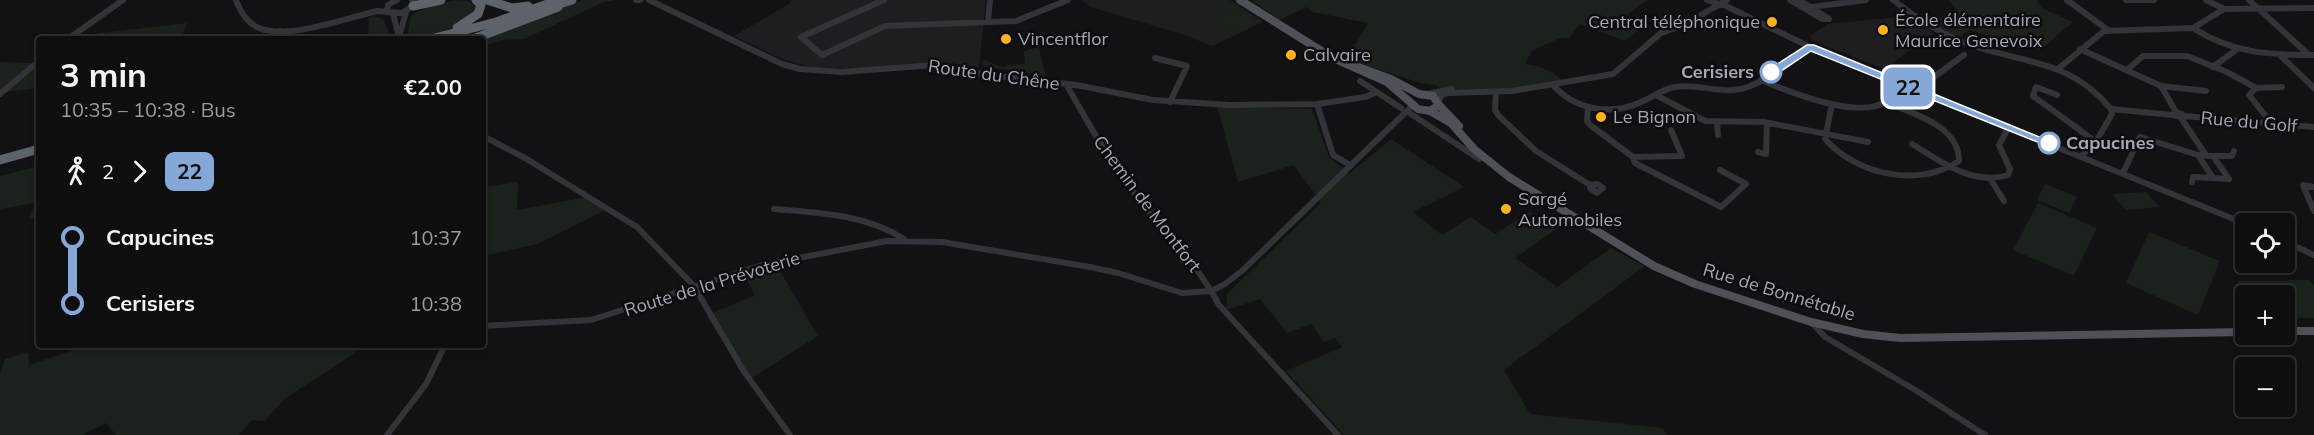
<!DOCTYPE html>
<meta charset="utf-8">
<style>
:root{--surface:#0e0e0f;--page:#171718;--text:#f1f3f6;--muted:#9b9c9e;--line:#2e2e2f}
body{margin:0;font-family:Mulish,sans-serif;background:var(--page);color:var(--text);height:100vh;display:flex;flex-direction:column;font-size:22px;white-space:nowrap}
*{box-sizing:border-box;margin:0}
p{font-size:20px;color:var(--muted)}
.icon{flex:none;width:33px;height:33px;fill:none;stroke:currentColor;stroke-width:2;stroke-linecap:round;stroke-linejoin:round}
.map{position:relative;flex:1;overflow:hidden}
.panel{position:absolute;left:36px;top:36px;width:450px;height:312px;display:flex;flex-direction:column;background:var(--surface);border-radius:6px;box-shadow:0 3px 9px #0003,0 0 0 2px var(--line)}
.panel>*{flex:none}
.badge{padding:0 12px;border-radius:9px;font-size:21px;line-height:39px}
.tools{position:absolute;left:2235px;top:213px;display:grid;gap:12px}
.tools a{display:grid;place-items:center;width:60px;height:60px;border-radius:6px;background:var(--surface);box-shadow:0 3px 9px #0003,0 0 0 2px var(--line);font-size:30px}
.map>.badge{position:absolute;translate:-50% -50%;box-shadow:0 0 0 3px #fff}
.legs{display:flex;align-items:center;gap:9px;height:66px;padding:0 24px;font-size:20px}
.legs p{margin-inline-start:auto}
.overview{display:flex;align-items:center;justify-content:space-between;height:102px;padding:0 24px}
h1{font-size:33px;font-weight:700;line-height:45px}
ul{padding:0 24px;list-style:none}
li{display:flex;align-items:center;gap:21px;height:66px;font-size:22px}
li i{display:grid;place-items:center;width:9px;height:100%;margin:0 8px;background:currentColor}
li i::after{content:'';width:15px;height:15px;margin:-8px;border:4px solid;border-radius:50%;background:var(--surface)}
li p{margin-inline-start:auto}
li:first-child i{background:linear-gradient(#0000 50%,currentColor 0)}
li:last-child i{background:linear-gradient(currentColor 50%,#0000 0)}
.map>svg:first-child{display:block}
.built{fill:#1e1e21}
.green{fill:#1a221b}
.lines{fill:none;stroke-linecap:round;stroke-linejoin:round}
.minor{stroke:#333439;stroke-width:6}
.major{stroke:#4e5158;stroke-width:8}
.highway{stroke:#5e626b;stroke-width:9}
.line-1{fill:#86a8d8;stroke:#fff;stroke-width:1.5}
.poi-dot{fill:#ffb21f;stroke:#0d0d0f;stroke-width:2}
.stop-1-dot{fill:#fff;stroke:#86a8d8;stroke-width:3}
.labels{text-anchor:middle;stroke-width:5;stroke-linejoin:round;paint-order:stroke}
.poi-label{font-size:18px;fill:#a2a8b6;stroke:#0d0d0f;text-anchor:start}
.stop-label{font-size:18px;font-weight:bold;fill:#a2a8b6;stroke:#0d0d0f;text-anchor:end}
.street-label{font-size:18px;fill:#a2a8b6;stroke:#0d0d0f}
</style>
<div class="map">
<svg width="2314" height="435" viewBox="0 0 2314 435">
<rect width="100%" height="100%" fill="#121214"/>
<path class="built" d="M792,0H986L979,67L940,62L855,69L811,67L782,59L734,36L789,4Z
M1082,0H1230L1263,22L1212,46L1182,34L1090,7Z
M1912,16L1929,28L1933,34L1884,69L1813,41L1810,36L1827,24Z"/>
<path class="green" d="M458,0L469,1L476,8C471,26 424,39 407,39L411,16C421,8 445,1 458,0Z
M582,0H615L604,2L524,39L503,40L483,46V39Z
M1224,0L1255,21L1231,35L1211,21L1227,13L1226,11L1228,10L1211,1Z
M1251,0H1647L1624,17L1632,22L1630,25L1639,30L1625,41L1580,24L1569,38H1560L1532,51L1525,64C1542,67 1555,70 1565,85L1451,94L1435,85L1420,83L1337,56L1355,45L1368,23L1312,12L1306,7L1280,20Z
M1948,0H2036L2042,8L2073,22L2040,50L1969,30L1959,38L1925,20L1935,21L1949,12L1957,10Z
M372,16L383,19L389,33L388,39H365L368,37L369,18Z
M187,23L181,39H78L84,35Z
M1039,47L1045,76L983,66L982,59L1004,68L1005,66L1025,64L1024,51Z
M0,62L33,63L0,91Z
M39,66V88L6,92Z
M1217,106L1312,109L1329,157L1349,174L1391,139L1464,187L1413,212L1442,235L1471,217L1495,234L1530,211L1556,229L1515,258L1557,287L1611,248L1645,266L1504,370L1530,414L1663,428L1667,435H1344L1286,371L1342,347L1335,338L1324,342L1311,324L1287,333L1260,299L1226,310L1227,294L1321,203L1294,165L1238,182Z
M39,166V217L29,219L35,203L0,209V176Z
M518,182L517,210L587,197L605,210L537,244L483,256V187Z
M2045,184L2077,197L2069,213L2037,200Z
M2146,192L2160,207L2126,210L2112,194Z
M2038,203L2097,228L2074,276L2013,250Z
M2149,232L2220,261L2198,315L2126,283Z
M776,264L818,336L748,380L706,316L755,295L744,275Z
M2310,280L2314,285V318H2285L2284,296L2250,295L2237,281Z
M78,345H358L355,353L284,399L265,421L252,420L239,435H116L106,423L82,435H0V374L5,359L28,352L29,365L77,349Z"/>
<g class="lines">
<path class="minor" d="M236,0C240,11 247,23 259,28C288,40 347,18 377,11L387,12
M397,0L388,5L387,12L402,13L414,5L412,0
M636,0H640
M649,0L782,64L800,69L842,72L935,65L982,74L1076,85L1153,100L1230,105L1317,104L1365,97L1377,92
M884,0L801,37L822,55L885,26L1016,21L1068,0
M1707,0L1726,6L1810,47L2246,224
M1790,0L1822,19H1829L1799,0
M1893,0C1916,18 1941,34 1968,44C2024,64 2070,59 2111,109
M2067,0L2108,30
M2126,0H2154
M2206,0L2224,9L2314,8
M2249,0L2309,55
M1811,7L1866,0
M393,14L398,33
M988,22L990,0
M2193,28C2231,53 2269,55 2314,55
M399,37L406,12
M68,39L123,0
M273,39L280,31
M2080,49L2161,86L2176,112
M2280,55L2314,88
M1155,58L1187,66L1170,102
M2213,67L2236,50
M2059,68L2104,31L2193,28L2224,9
M2127,70L2143,56H2187L2227,72L2256,88L2282,87
M1761,80C1787,91 1861,121 1886,101C1891,97 1896,89 1900,83
M1360,81L1401,108
M1066,84C1088,123 1110,162 1138,198C1166,234 1198,265 1219,305L1338,435
M1553,85C1575,110 1611,116 1641,102C1653,97 1662,89 1675,87C1695,83 1714,92 1734,90C1761,88 1789,62 1810,47
M2161,86L2206,91
M2256,88L2249,95L2272,124
M1916,90L1964,55
M1496,92L1495,110L1498,115L1536,151L1590,185
M0,94L39,61
M1427,94L1452,89
M1656,95L1705,121L1764,122L1868,142
M2057,95L2036,87L2033,96L2096,142
M1438,102L1442,95L1448,93L1512,91L1613,74L1661,33L1684,25L1727,0
M1317,104L1333,155L1350,165
M1832,104L1825,139C1857,175 1917,188 1959,161C1960,126 1912,113 1885,102
M1588,108L1587,121L1590,125L1633,157L1635,163L1721,207L1746,184L1720,170
M2111,109L2173,115
M2176,112L2182,114L2184,118L2173,115Z
M1411,114L1479,159
M2184,116L2314,127
M2181,118L2206,155
M1717,122L1718,135
M483,136L525,158L637,227L694,286L743,370L790,435
M1912,144C1942,162 1972,186 2008,175L2010,169L1999,145L2009,127
M1758,152L1766,154L1767,123
M2198,155L2213,156L2229,179L2213,178Z
M2081,156L2094,145L2112,114L2111,109
M2213,156H2232L2234,151
M1633,157L1682,156L1671,130
M2123,173L2140,137L2198,155
M1991,180L2004,201
M2192,182L2193,177L2213,178
M1597,184L1603,188L1597,193L1590,188V185Z
M2314,187L2303,185L2314,211
M774,209C819,213 865,214 904,239
M2284,241L2314,255
M1811,322L1825,337L1917,391L1985,435
M483,326L591,320L762,265L887,241L942,242L1090,267L1118,273L1182,293L1211,291L1225,284L1243,270L1413,105
M387,435L426,384L445,345"/>
<path class="major" d="M1240,0L1331,57
M1331,57L1391,79L1419,94L1433,96L1439,105L1430,111L1418,109L1387,82Z
M1439,105L1459,126
M1430,111L1451,123L1474,149L1509,177L1654,266L1695,284L1811,322L1863,334L1900,338L2246,332
M2284,331H2314"/>
<path class="highway" d="M487,0L512,8L528,6
M413,6L441,0
M553,6L572,0
M457,28L478,14L481,5L476,0
M431,39L496,22L559,0
M473,39L558,7
M0,160L39,149"/>
</g>
<path class="line-1" d="M1807,45H1814L2054,143L2049,147L2045,145L1811,51L1775,75H1768V70Z"/>
<g class="poi-dot">
<circle cx="1772" cy="22" r="6"/>
<circle cx="1883" cy="30" r="6"/>
<circle cx="1006" cy="39" r="6"/>
<circle cx="1291" cy="55" r="6"/>
<circle cx="1601" cy="117" r="6"/>
<circle cx="1506" cy="209" r="6"/>
</g>
<g class="stop-1-dot">
<circle cx="1771" cy="72" r="10"/>
<circle cx="2049" cy="143" r="10"/>
</g>
<g class="labels">
<g class="poi-label">
<text x="1895" y="26">École élémentaire<tspan x="1895" dy="21">Maurice Genevoix</tspan></text>
<text x="1760" y="28" text-anchor="end">Central téléphonique</text>
<text x="1018" y="45">Vincentflor</text>
<text x="1303" y="61">Calvaire</text>
<text x="1613" y="123">Le Bignon</text>
<text x="1518" y="205">Sargé<tspan x="1518" dy="21">Automobiles</tspan></text>
</g>
<g class="stop-label">
<text x="1754" y="78">Cerisiers</text>
<text x="2066" y="149" text-anchor="start">Capucines</text>
</g>
<g class="street-label">
<text transform="translate(994 75) rotate(8)" y="6">Route du Chêne</text>
<text transform="translate(2249 122) rotate(5)" y="6">Rue du Golf</text>
<text transform="translate(1147 204) rotate(53)" y="6">Chemin de Montfort</text>
<text transform="translate(712 284) rotate(-17)" y="6">Route de la Prévoterie</text>
<text transform="translate(1779 292) rotate(17)" y="6">Rue de Bonnétable</text>
</g>
</g>
</svg>
<div class="tools">
<a><svg class="icon" aria-label="locate" viewBox="0 0 24 24"><circle cx="12" cy="12" r="6"/><path d="M12 2v4M12 18v4M2 12h4M18 12h4"/></svg></a>
<a>+</a>
<a>−</a>
</div>
<b class="badge" style="left:1908px;top:87px;background:#86a8d8;color:#111">22</b>
<section class="panel">
<div class="overview"><div><h1>3 min</h1><p>10:35 – 10:38 · Bus</p></div><b>€2.00</b></div>
<div class="legs"><svg class="icon" aria-label="walk" viewBox="0 0 24 24"><circle cx="13" cy="4" r="2"/><path d="M13 8l-2 6 4 7M11 14l-3 7M7 12l3-4h3l4 4"/></svg>2<svg class="icon" aria-label="forward" viewBox="0 0 24 24"><path d="M9 5l7 7-7 7"/></svg><b class="badge" style="background:#86a8d8;color:#111">22</b></div>
<ul>
<li><i style="color:#86a8d8"></i><b>Capucines</b><p>10:37</p></li>
<li><i style="color:#86a8d8"></i><b>Cerisiers</b><p>10:38</p></li>
</ul>
</section>
</div>
